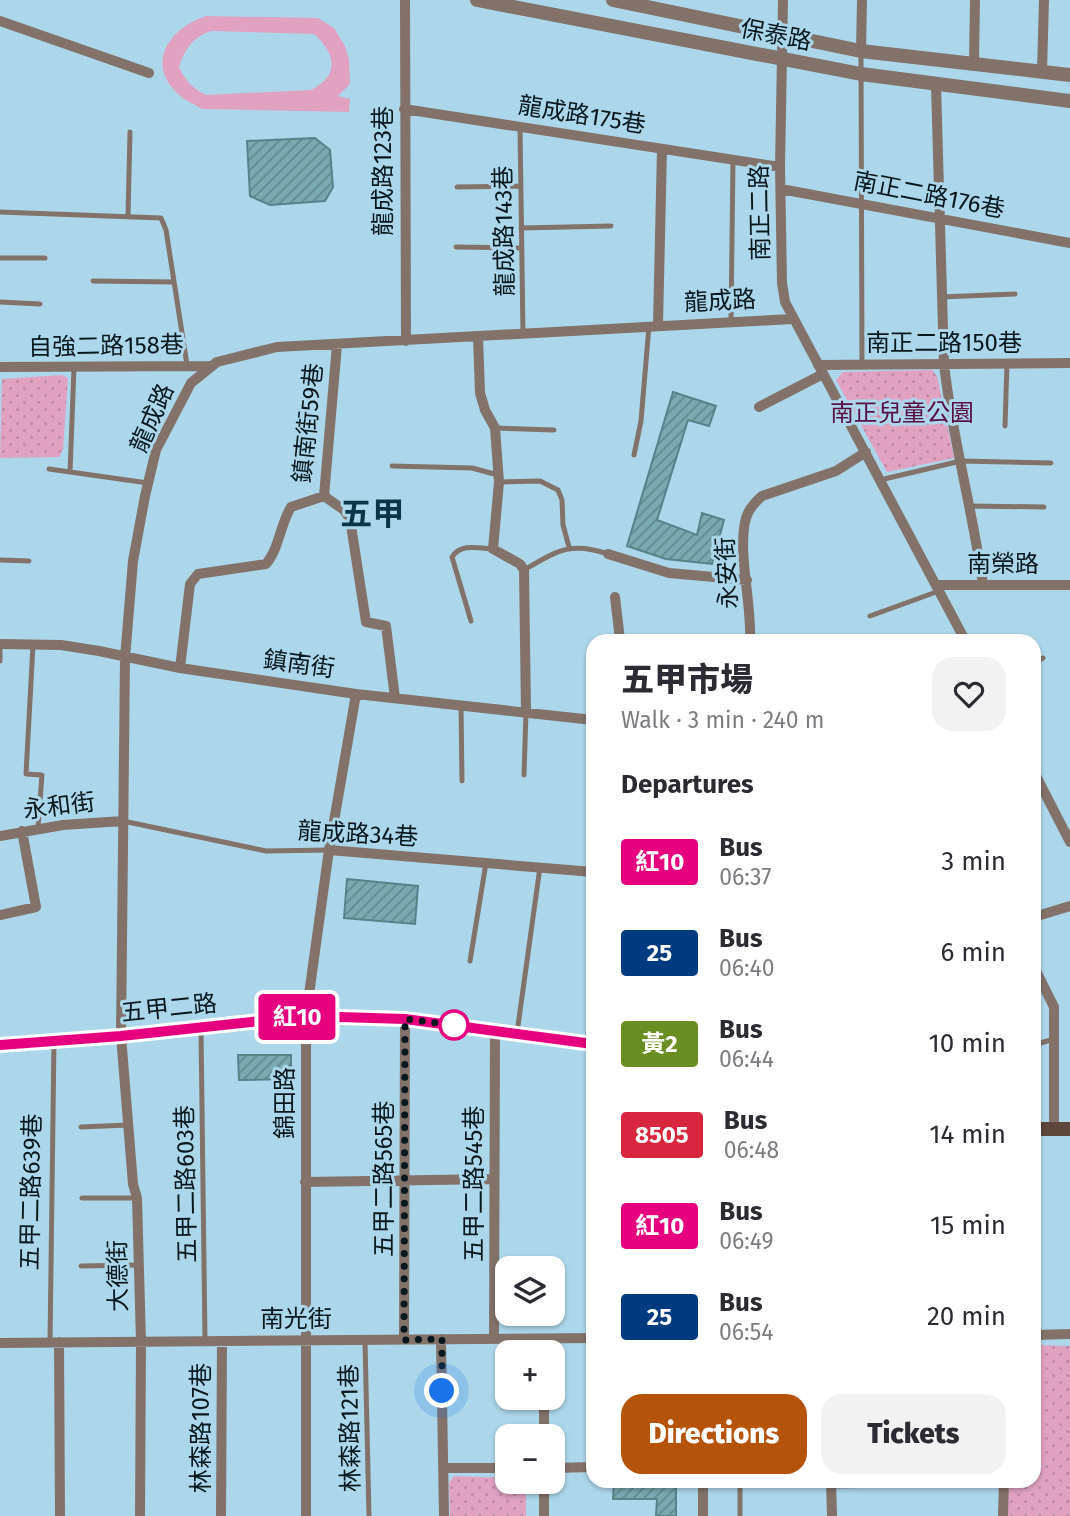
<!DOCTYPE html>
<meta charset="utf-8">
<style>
:root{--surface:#fff;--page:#f2f2f3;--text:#2b2b33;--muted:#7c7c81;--accent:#b45309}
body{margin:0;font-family:"Fira Sans","Noto Sans TC",sans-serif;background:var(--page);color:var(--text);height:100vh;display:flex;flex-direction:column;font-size:26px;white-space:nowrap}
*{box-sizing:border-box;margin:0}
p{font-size:23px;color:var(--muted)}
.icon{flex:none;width:38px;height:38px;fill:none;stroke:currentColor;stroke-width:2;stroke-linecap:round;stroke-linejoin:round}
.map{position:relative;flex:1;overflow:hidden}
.panel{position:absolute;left:586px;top:634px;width:455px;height:854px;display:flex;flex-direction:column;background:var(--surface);border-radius:21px;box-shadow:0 2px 5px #0004}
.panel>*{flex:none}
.badge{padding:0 14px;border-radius:5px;font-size:24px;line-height:46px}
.buttons{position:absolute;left:495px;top:1256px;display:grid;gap:14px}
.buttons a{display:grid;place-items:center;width:70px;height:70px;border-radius:14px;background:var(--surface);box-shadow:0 2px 5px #0004;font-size:35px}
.you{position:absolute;width:35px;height:35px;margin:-18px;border:5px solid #fff;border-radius:50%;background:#1a73e8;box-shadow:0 0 0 10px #1a73e833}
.map>.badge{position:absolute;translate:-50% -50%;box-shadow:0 0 0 4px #fff}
h2{padding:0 35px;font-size:26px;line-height:63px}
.round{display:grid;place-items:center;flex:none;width:74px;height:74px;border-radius:21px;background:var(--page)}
.summary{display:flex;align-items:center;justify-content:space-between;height:119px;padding:0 35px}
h1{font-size:33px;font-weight:800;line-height:52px}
.primary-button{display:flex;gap:14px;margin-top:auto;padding:14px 35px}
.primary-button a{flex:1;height:80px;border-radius:21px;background:var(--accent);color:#fff;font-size:28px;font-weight:800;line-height:80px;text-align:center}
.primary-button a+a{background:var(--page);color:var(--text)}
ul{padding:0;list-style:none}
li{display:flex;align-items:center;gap:21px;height:91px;padding:0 35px}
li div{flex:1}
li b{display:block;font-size:26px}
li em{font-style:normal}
li .badge{min-width:77px;font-weight:700;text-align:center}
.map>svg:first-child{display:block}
.park{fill:url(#park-dots)}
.garden{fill:#e1a2c2;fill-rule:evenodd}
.building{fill:url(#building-hatch);stroke:#54848a;stroke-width:2}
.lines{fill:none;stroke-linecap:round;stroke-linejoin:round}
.service{stroke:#82726a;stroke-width:5}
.minor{stroke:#82726a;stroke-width:10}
.tertiary{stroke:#82726a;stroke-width:14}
.secondary{stroke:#5d463b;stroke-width:14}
.line-casing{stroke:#fff;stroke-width:16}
.line{stroke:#e6007e;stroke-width:10}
.walk{stroke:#06171d;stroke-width:7;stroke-dasharray:0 12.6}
.stop-dot{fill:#fff;stroke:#e6007e;stroke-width:3.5}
.labels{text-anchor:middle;stroke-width:6;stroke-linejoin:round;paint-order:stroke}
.street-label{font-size:24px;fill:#06171d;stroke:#acd7ea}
.park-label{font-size:24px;fill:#590c3e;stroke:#acd7ea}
.district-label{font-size:32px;font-weight:bold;fill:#0b3545;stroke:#acd7ea}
</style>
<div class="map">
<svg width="1070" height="1516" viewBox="0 0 1070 1516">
<defs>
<pattern id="park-dots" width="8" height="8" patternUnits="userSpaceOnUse" patternTransform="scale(1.75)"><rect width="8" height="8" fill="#e1a2c2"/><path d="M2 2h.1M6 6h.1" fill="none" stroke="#c08ba6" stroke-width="1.8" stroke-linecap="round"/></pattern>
<pattern id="building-hatch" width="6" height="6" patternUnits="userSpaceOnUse" patternTransform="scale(1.75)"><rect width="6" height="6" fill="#79aab1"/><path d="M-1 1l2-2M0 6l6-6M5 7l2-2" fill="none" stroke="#61898f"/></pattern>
</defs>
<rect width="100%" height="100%" fill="#acd7ea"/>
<path class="park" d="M932,370L937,376L954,458L887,472L836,380L843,372Z
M62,375L68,378L63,450L59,457L0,458L2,379Z
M1034,1345L1070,1346V1516H1006L1007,1481L1034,1480Z
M454,1476L507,1478L508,1482H526V1516H450L449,1483Z"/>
<path class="garden" d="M206,16L318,18L334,28L345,46L349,59L350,84L338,96L350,99L349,112L202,109C196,105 188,102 183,98C143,67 167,29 206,16ZM211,31L314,34C336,54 340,75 311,90L206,95C193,89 185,80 179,67C185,49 193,37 211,31Z"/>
<path class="building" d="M315,138L330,150L333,187L325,201L270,205L250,196L247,141Z
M673,392L716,406L709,426L688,420L657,520L697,535L702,513L724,520L712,564L666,559L627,546Z
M347,879L418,886L415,924L344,918Z
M238,1055H291V1079L239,1080Z
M614,1480H676V1516H656L657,1499H613Z"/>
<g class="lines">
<path class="service" d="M861,54L862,364
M520,127L523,334
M457,187L521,186
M0,212L161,218L166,230L187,365
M128,216L130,132
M521,228L611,226
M456,247L522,248
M0,258H45
M93,281L174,282
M941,297L1015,294
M0,302L40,304
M731,321L733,160
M1005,426L1007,363
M495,428L554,430
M634,455L641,421L649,326
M392,466L472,468L498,475
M49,469L148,483
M70,472L74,368
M880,480L961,461L1051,463
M499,482L540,481L558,490L562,500L563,525L569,547
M970,506L1044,507
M0,560L29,561
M524,570C557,551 570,541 608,554
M870,616L939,591
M471,621L452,557C461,543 478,548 493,549
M33,645L26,774L42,775L38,828
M0,661V644
M1034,663L1043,658
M461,705L462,781
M524,775L526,712
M123,821L266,851L329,850
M470,961L486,863
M201,1030L205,1341
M517,1033L540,867
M1034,1045L1054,1039
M81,1127L128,1125
M82,1198H137
M81,1266L139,1265
M365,1341L369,1516
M50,1342L54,1041
M740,1480V1516
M832,1486L943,1484"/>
<path class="minor" d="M405,0L406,341
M783,0L780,167L782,283L785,302L965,640
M0,21L149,73
M861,51L862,0
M974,63L975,0
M1042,71L1044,0
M936,85L944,364C952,438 973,511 983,585
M404,109L780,167
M781,189L1070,243
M658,325L662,149
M478,337L480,393L485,410L495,428L499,482L493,549L520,564L524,570L526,712
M818,365L1070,363
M0,367L212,366
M759,407L823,374
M324,496L344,510L350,519L366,622L386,626L395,698
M608,554L669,573L747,580
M936,585H1070
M615,597L620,640
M750,640C752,604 737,551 746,518C749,508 755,502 762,496L836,471L866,452
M0,644L61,645L99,651L180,668L356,694L593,720
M180,668L190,584L198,574L266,564C279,549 280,525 291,507L324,496L337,345
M1034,772L1070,842
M0,836L63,825L123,821
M329,850L593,872
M0,915L36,907L22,831
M1034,917L1070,906
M1034,967L1054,1007V1129
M305,1182L494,1179
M1034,1335L1070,1334
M441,1339L444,1516
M494,1339L495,1030
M404,1340L405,1019
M59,1342L60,1516
M0,1343L593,1338
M544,1353V1339
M544,1437V1398
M443,1468H508
M553,1468L593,1467
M831,1480L832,1516
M140,1516L141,1342L137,1198L133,1184L121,1036L125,658L133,561L145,496L156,450L191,383L217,362L277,347L792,319
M221,1516L222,1341
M306,1516V1016L329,850L356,694
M544,1516V1482
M703,1516V1480
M1003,1516L1004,1480"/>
<path class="tertiary" d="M477,0L861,74L1070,101
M613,0L861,51L1070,75"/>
<path class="secondary" d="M0,1045L121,1036L306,1016L405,1019L593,1044
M1034,1129H1070"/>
</g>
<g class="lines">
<g class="line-casing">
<path id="line" d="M0,1045L121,1036L306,1016L405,1019L593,1044"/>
</g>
<use href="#line" class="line"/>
<path class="walk" d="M442,1391V1339L404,1340L405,1019L454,1025"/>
</g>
<circle class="stop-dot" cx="454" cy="1025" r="14"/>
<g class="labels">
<g class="street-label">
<text transform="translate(776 35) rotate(11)" y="8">保泰路</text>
<text transform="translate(582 115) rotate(9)" y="8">龍成路175巷</text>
<text transform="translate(383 171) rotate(-90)" y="8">龍成路123巷</text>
<text transform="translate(929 195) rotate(11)" y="8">南正二路176巷</text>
<text transform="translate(760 213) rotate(-91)" y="8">南正二路</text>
<text transform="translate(504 231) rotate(-91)" y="8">龍成路143巷</text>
<text transform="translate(720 301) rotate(-3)" y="8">龍成路</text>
<text x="944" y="351">南正二路150巷</text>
<text transform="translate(106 346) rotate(-1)" y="8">自強二路158巷</text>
<text transform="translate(152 418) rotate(-66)" y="8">龍成路</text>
<text transform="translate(308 423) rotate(-84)" y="8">鎮南街59巷</text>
<text x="1003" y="572">南榮路</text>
<text transform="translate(727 573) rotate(-93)" y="8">永安街</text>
<text transform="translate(299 664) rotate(8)" y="8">鎮南街</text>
<text transform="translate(59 806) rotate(-7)" y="8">永和街</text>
<text transform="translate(358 834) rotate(3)" y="8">龍成路34巷</text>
<text transform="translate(169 1008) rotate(-6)" y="8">五甲二路</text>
<text transform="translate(285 1103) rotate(-90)" y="8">錦田路</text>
<text transform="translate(384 1179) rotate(-90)" y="8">五甲二路565巷</text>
<text transform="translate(186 1184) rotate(-91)" y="8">五甲二路603巷</text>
<text transform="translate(474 1184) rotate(-90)" y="8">五甲二路545巷</text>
<text transform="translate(31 1192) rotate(-89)" y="8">五甲二路639巷</text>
<text transform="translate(118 1276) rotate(-91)" y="8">大德街</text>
<text x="296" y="1327">南光街</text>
<text transform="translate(201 1428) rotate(-90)" y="8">林森路107巷</text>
<text transform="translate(350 1428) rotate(-91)" y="8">林森路121巷</text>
</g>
<g class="park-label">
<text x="902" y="421">南正兒童公園</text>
</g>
<g class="district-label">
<text x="372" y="525">五甲</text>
</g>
</g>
</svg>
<div class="buttons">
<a><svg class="icon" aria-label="layers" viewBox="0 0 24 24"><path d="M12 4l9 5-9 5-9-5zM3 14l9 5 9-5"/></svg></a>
<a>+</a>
<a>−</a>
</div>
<div class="you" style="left:442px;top:1391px"></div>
<b class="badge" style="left:297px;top:1017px;background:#e6007e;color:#fff">紅10</b>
<section class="panel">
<div class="summary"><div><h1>五甲市場</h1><p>Walk · 3 min · 240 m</p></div><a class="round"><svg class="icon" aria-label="heart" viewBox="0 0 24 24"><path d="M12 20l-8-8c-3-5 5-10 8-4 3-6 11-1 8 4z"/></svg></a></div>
<h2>Departures</h2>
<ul>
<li><span class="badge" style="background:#e6007e;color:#fff">紅10</span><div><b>Bus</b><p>06:37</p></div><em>3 min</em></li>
<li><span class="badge" style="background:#003b80;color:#fff">25</span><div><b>Bus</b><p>06:40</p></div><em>6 min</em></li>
<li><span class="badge" style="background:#6b8e23;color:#fff">黃2</span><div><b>Bus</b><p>06:44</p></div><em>10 min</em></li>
<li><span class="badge" style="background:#d7263d;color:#fff">8505</span><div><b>Bus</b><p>06:48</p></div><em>14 min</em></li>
<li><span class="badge" style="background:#e6007e;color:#fff">紅10</span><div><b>Bus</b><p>06:49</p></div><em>15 min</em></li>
<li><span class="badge" style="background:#003b80;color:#fff">25</span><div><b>Bus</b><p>06:54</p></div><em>20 min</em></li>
</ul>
<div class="primary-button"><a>Directions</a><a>Tickets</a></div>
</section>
</div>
